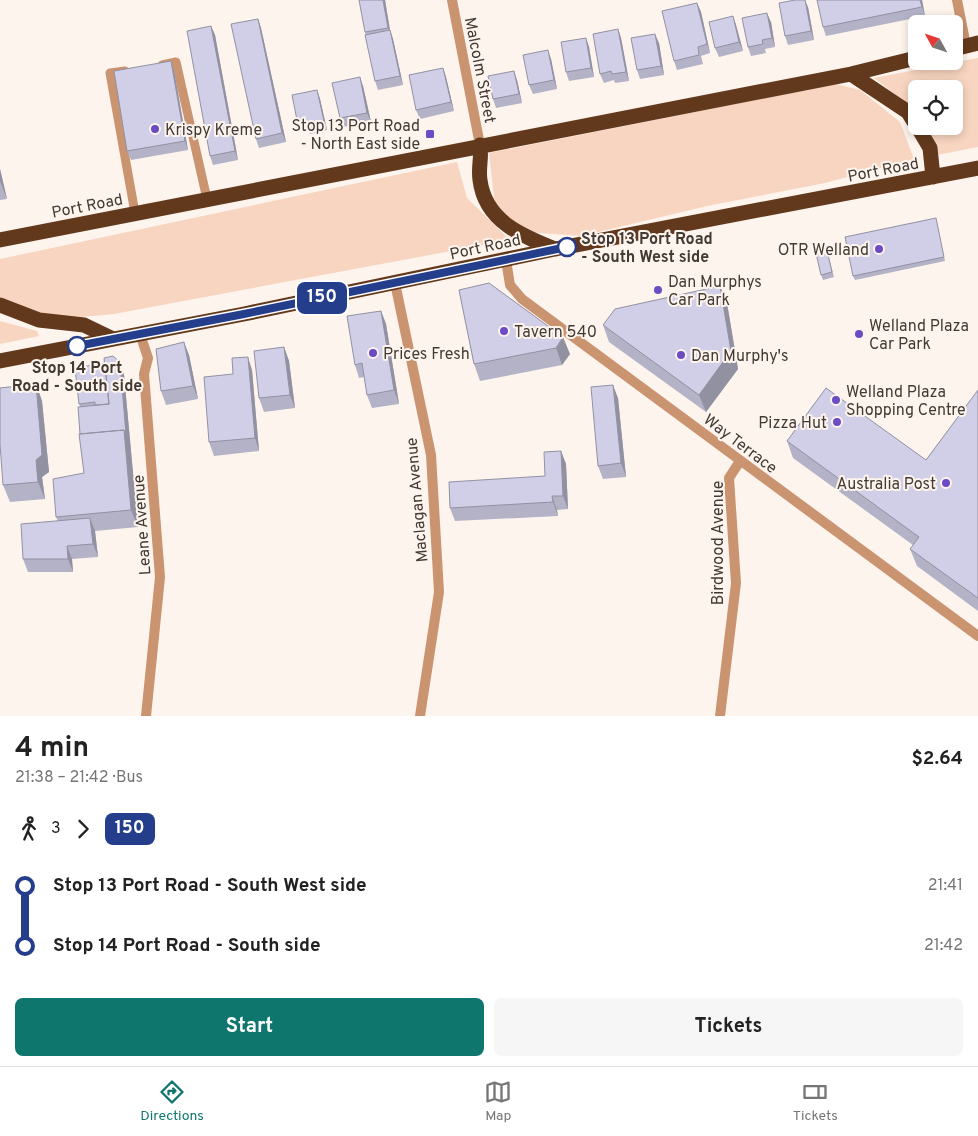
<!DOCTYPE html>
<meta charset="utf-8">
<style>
:root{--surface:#fff;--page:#f6f6f6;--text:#222;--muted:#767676;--line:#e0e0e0;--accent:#0f766e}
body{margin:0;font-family:Overpass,sans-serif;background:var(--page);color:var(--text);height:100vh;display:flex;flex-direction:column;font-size:19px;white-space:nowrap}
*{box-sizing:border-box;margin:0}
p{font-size:16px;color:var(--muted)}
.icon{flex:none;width:28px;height:28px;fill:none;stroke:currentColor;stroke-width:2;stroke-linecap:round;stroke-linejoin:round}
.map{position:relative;height:716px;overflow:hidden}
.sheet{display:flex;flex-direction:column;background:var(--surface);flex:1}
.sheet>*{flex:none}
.badge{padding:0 10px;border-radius:8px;font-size:18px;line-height:32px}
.needle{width:32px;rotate:310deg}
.controls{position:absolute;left:908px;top:15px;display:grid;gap:10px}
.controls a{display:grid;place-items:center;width:55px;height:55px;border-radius:8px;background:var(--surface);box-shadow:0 2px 8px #0003;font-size:25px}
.map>.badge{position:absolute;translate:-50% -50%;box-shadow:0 0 0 2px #fff}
.legs{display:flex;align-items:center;gap:8px;height:55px;padding:0 15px;font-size:16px}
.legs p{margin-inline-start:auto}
.summary{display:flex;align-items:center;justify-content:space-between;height:85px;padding:0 15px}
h1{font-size:28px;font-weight:700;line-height:38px}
.cta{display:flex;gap:10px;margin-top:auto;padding:10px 15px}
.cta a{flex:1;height:58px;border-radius:8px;background:var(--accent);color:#fff;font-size:20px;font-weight:700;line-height:58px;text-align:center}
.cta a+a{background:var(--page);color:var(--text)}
ul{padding:0 15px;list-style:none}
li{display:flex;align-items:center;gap:18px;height:60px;font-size:19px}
li i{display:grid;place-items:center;width:8px;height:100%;margin:0 6px;background:currentColor}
li i::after{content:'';width:12px;height:12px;margin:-6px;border:4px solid;border-radius:50%;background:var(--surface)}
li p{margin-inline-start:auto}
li:first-child i{background:linear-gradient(#0000 50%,currentColor 0)}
li:last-child i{background:linear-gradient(currentColor 50%,#0000 0)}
.dock{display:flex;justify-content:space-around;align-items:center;height:70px;border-top:1px solid var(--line);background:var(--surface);font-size:14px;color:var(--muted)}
.dock a{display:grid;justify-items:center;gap:2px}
.dock .active{color:var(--accent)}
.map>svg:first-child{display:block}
.grass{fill:#f7d5c0}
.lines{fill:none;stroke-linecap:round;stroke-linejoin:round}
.lane{stroke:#ca9471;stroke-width:9}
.street{stroke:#ca9471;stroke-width:10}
.highway{stroke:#62391c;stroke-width:15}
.wall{fill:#b4b2c7}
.shaded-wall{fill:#9291a2}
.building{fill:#d1cfe7;stroke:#9291a2}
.line-1-casing{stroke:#fff;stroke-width:11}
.line-1{stroke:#243e8c;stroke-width:8}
.poi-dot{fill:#6b4cc5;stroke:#fef4ee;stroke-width:2}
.stop-1-dot{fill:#fff;stroke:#243e8c;stroke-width:2.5}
.labels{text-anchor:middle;stroke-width:4;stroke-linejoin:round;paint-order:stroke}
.street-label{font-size:16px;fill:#433a34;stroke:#fef4ee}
.poi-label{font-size:16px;fill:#433a34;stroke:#fef4ee;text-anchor:start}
.stop-label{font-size:16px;font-weight:bold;fill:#433a34;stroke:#fef4ee;text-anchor:start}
</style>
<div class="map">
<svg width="978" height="716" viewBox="0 0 978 716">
<rect width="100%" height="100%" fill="#fef4ee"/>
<path class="grass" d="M978,58V147L937,155L925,126H954V89H916V110L874,78Z
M836,84L860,90L900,122L914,159L825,183L707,206L582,236L524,232L495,206L489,153Z
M457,162L467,198L510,240L114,314L71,318L24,310L0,297V259Z
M0,321L37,331L39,336L0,344Z"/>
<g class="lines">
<path class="lane" d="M162,65L176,62L207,199
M125,71L110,73L135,213"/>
<path class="street" d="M452,0L480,145
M957,0L966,46
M506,260L510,285L522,299L978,636
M395,283L431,455L439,592L420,716
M140,334L148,358L144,374L160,577L146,716
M720,716L736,583L729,478L740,461"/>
<path class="highway" d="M954,49L978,43
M851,74L908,112L916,125
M917,126L930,148L933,177
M480,145C482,157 478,168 480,180C485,221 522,236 555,249
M0,240L851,74L916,58
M0,305L39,320L84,325L113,339
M0,361L244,314L555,249L978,168"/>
</g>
<path class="wall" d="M385,0L390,30L393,39L403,85L378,90L375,81L365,32Z
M922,0L925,16L826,36L823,27Z
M697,3L701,12L710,53L701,56L703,64L677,70L674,61Z
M808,7L814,40L788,45L785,36Z
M733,16L736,25L743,51L719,57L715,48Z
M258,19L261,28L286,142L259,148L256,139Z
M771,22L775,47L765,49L766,53L751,56L748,47Z
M211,26L215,35L238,160L213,165L210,156Z
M618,29L621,38L629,81L615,83L614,80L604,83L600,74Z
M586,38L589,47L594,77L569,81L566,72Z
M659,43L664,75L640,79L637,70Z
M551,59L557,89L533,94L529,85Z
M171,61L174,70L188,150L131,160L127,151Z
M443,68L446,77L454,111L420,119L416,110Z
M517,80L522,103L496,108L493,99Z
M363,86L371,122L343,127L340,118Z
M317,90L320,99L327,130L310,134L307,128L300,129L297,120Z
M0,169L7,199L0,200Z
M937,223L945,261L855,280L853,276Z
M826,246L834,277L823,280L821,275Z
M459,290L570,354L562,365L480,381L474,364Z
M727,303L738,369L706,412L609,342L603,325Z
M381,311L386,324L399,404L372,408L367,395L364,377L359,378L355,365Z
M284,347L289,361L295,408L264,412L259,398Z
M189,355L198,399L166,405L161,391Z
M120,362L124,375L138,527L95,531L98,557L72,559L73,572H28L23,559L58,521L56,517L84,473L80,434V406L79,404Z
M252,370L259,451L214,456L209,442Z
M36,384L42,401L49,472L42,477L45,499L10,502L3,485Z
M978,390V611L917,566L910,549L913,545L793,458L787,441L926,460Z
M618,398L626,477L603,479L598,466Z
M561,451L566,464L568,509L557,510L558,516L455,521L450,508L545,476Z"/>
<path class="shaded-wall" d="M383,0H385L391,37L388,28Z
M805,0L808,7L814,40L811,31Z
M920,0H922L925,16L922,7Z
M697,3L701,12L710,53L707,44Z
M767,13L771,22L775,47L772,38Z
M733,16L736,25L743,51L739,42Z
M258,19L261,28L286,142L282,133Z
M211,26L215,35L238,160L235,151Z
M618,29L621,38L629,81L626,72Z
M390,30L393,39L403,85L400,76Z
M655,34L659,43L664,75L661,66Z
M586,38L589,47L594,77L591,68Z
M548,50L551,59L557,89L554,80Z
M171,61L174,70L188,150L185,141Z
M443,68L446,77L454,111L451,102Z
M514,71L517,80L522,103L519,94Z
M360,77L363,86L371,122L367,113Z
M317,90L320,99L327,130L324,121Z
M0,169L7,199L0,181Z
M720,286L727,303L738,369L706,412L699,395Z
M381,311L386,324L399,404L394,390Z
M563,337L570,354L562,365L556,348Z
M184,342L189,355L198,399L193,386Z
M284,347L289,361L295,408L290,395Z
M248,357L252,370L259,451L255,438Z
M120,362L124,375L138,527L131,510L124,430Z
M36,384L42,401L49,472L42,477L45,499L38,482L36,460Z
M613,385L618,398L626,477L621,463Z
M561,451L566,464L568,509L563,496Z
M552,496L557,510L558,516L553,502Z
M90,518L95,531L98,557L93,544Z
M67,546L72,559L73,572L68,559Z"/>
<path class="building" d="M359,0H383L388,28L365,32Z
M795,0H805L811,31L785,36L779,3Z
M817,0H920L922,7L823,27Z
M697,3L707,44L698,47L699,55L674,61L662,11Z
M767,13L772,38L762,40L763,44L748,47L742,18Z
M733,16L739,42L715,48L709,22Z
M258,19L282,133L256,139L231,24Z
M211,26L235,151L210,156L187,31Z
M618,29L626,72L612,74L611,71L600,74L593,34Z
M390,30L400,76L375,81L365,35Z
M655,34L661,66L637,70L631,38Z
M586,38L591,68L566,72L561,42Z
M548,50L554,80L529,85L523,55Z
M171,61L185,141L127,151L114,71Z
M443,68L451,102L416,110L409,75Z
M514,71L519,94L493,99L488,76Z
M360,77L367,113L340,118L332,83Z
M317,90L324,121L306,125L305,118L297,120L292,95Z
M936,218L944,257L853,276L845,237Z
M826,246L832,272L821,275L815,249Z
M489,283L563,337L556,348L474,364L459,290Z
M720,286L731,351L699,395L603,325L615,309Z
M381,311L394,390L367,395L362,363L355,365L347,316Z
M184,342L193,386L161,391L156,349Z
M284,347L290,395L259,398L254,351Z
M113,356L120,362L126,434L124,430L80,434L78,407L109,404L104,358Z
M248,357L255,438L209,442L204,377L233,374L232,358Z
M105,363L109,404L95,405V402L79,404L75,368Z
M36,384L42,455L36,460L38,482L3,485L0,444V388Z
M613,385L621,463L598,466L591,387Z
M826,388L926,460L978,390V598L910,549L919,537L787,441Z
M124,430L131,510L56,517L53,479L84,473L79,434Z
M561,451L563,496H552L553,502L450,508L449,482L545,476L544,452Z
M90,518L93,544L67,546L68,559H23L21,524Z"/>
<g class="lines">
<g class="line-1-casing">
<path id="line-1" d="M77,346L244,314L567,247"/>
</g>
<use href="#line-1" class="line-1"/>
</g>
<g class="poi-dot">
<circle cx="155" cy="129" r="5"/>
<rect x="425" y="129" width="10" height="10" rx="2.5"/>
<circle cx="879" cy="249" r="5"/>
<circle cx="658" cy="290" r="5"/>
<circle cx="504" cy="331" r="5"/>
<circle cx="859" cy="334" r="5"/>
<circle cx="373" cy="353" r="5"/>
<circle cx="681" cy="355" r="5"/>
<circle cx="836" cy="400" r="5"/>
<circle cx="837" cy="422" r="5"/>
<circle cx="946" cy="483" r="5"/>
</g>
<g class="stop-1-dot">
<circle cx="567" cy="247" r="9"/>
<circle cx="77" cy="346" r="9"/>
</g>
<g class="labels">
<g class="street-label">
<text transform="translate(481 70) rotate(79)" y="6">Malcolm Street</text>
<text transform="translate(883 169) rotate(-11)" y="6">Port Road</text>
<text transform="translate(87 205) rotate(-11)" y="6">Port Road</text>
<text transform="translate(485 246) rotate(-12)" y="6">Port Road</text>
<text transform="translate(741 443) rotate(37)" y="6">Way Terrace</text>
<text transform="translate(416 500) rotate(-95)" y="6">Maclagan Avenue</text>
<text transform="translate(141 525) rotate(-94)" y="6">Leane Avenue</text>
<text transform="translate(717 543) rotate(-90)" y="6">Birdwood Avenue</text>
</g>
<g class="poi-label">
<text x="420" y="131" text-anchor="end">Stop 13 Port Road<tspan x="420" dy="18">- North East side</tspan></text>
<text x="165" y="135">Krispy Kreme</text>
<text x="869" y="255" text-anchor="end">OTR Welland</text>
<text x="668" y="287">Dan Murphys<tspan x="668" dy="18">Car Park</tspan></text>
<text x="869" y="331">Welland Plaza<tspan x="869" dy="18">Car Park</tspan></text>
<text x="514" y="337">Tavern 540</text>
<text x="383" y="359">Prices Fresh</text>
<text x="691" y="361">Dan Murphy's</text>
<text x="846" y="397">Welland Plaza<tspan x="846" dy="18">Shopping Centre</tspan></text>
<text x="827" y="428" text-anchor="end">Pizza Hut</text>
<text x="936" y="489" text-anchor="end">Australia Post</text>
</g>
<g class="stop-label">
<text x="581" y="244">Stop 13 Port Road<tspan x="581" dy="18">- South West side</tspan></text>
<text x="77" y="373" text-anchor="middle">Stop 14 Port<tspan x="77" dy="18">Road - South side</tspan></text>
</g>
</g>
</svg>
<div class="controls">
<a><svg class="needle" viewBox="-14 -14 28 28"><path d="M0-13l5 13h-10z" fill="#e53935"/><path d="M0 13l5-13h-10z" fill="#767676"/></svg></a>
<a><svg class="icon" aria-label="locate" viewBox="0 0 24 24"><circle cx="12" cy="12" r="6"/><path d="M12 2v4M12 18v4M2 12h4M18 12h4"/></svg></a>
</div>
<b class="badge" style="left:322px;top:298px;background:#243e8c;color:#fff">150</b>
</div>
<section class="sheet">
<div class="summary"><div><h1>4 min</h1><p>21:38 – 21:42 · Bus</p></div><b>$2.64</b></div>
<div class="legs"><svg class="icon" aria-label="walk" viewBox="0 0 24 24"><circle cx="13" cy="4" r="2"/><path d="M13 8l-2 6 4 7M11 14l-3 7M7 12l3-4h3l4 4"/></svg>3<svg class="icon" aria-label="forward" viewBox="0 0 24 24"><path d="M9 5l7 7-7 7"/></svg><b class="badge" style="background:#243e8c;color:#fff">150</b></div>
<ul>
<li><i style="color:#243e8c"></i><b>Stop 13 Port Road - South West side</b><p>21:41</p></li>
<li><i style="color:#243e8c"></i><b>Stop 14 Port Road - South side</b><p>21:42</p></li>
</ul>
<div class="cta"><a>Start</a><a>Tickets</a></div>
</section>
<nav class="dock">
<a class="active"><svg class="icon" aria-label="directions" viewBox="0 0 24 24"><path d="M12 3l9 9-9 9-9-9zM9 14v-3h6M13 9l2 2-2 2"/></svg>Directions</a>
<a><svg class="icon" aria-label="map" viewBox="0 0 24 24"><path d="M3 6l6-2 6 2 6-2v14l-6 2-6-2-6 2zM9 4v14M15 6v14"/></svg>Map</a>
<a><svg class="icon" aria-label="tickets" viewBox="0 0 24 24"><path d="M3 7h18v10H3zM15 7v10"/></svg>Tickets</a>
</nav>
